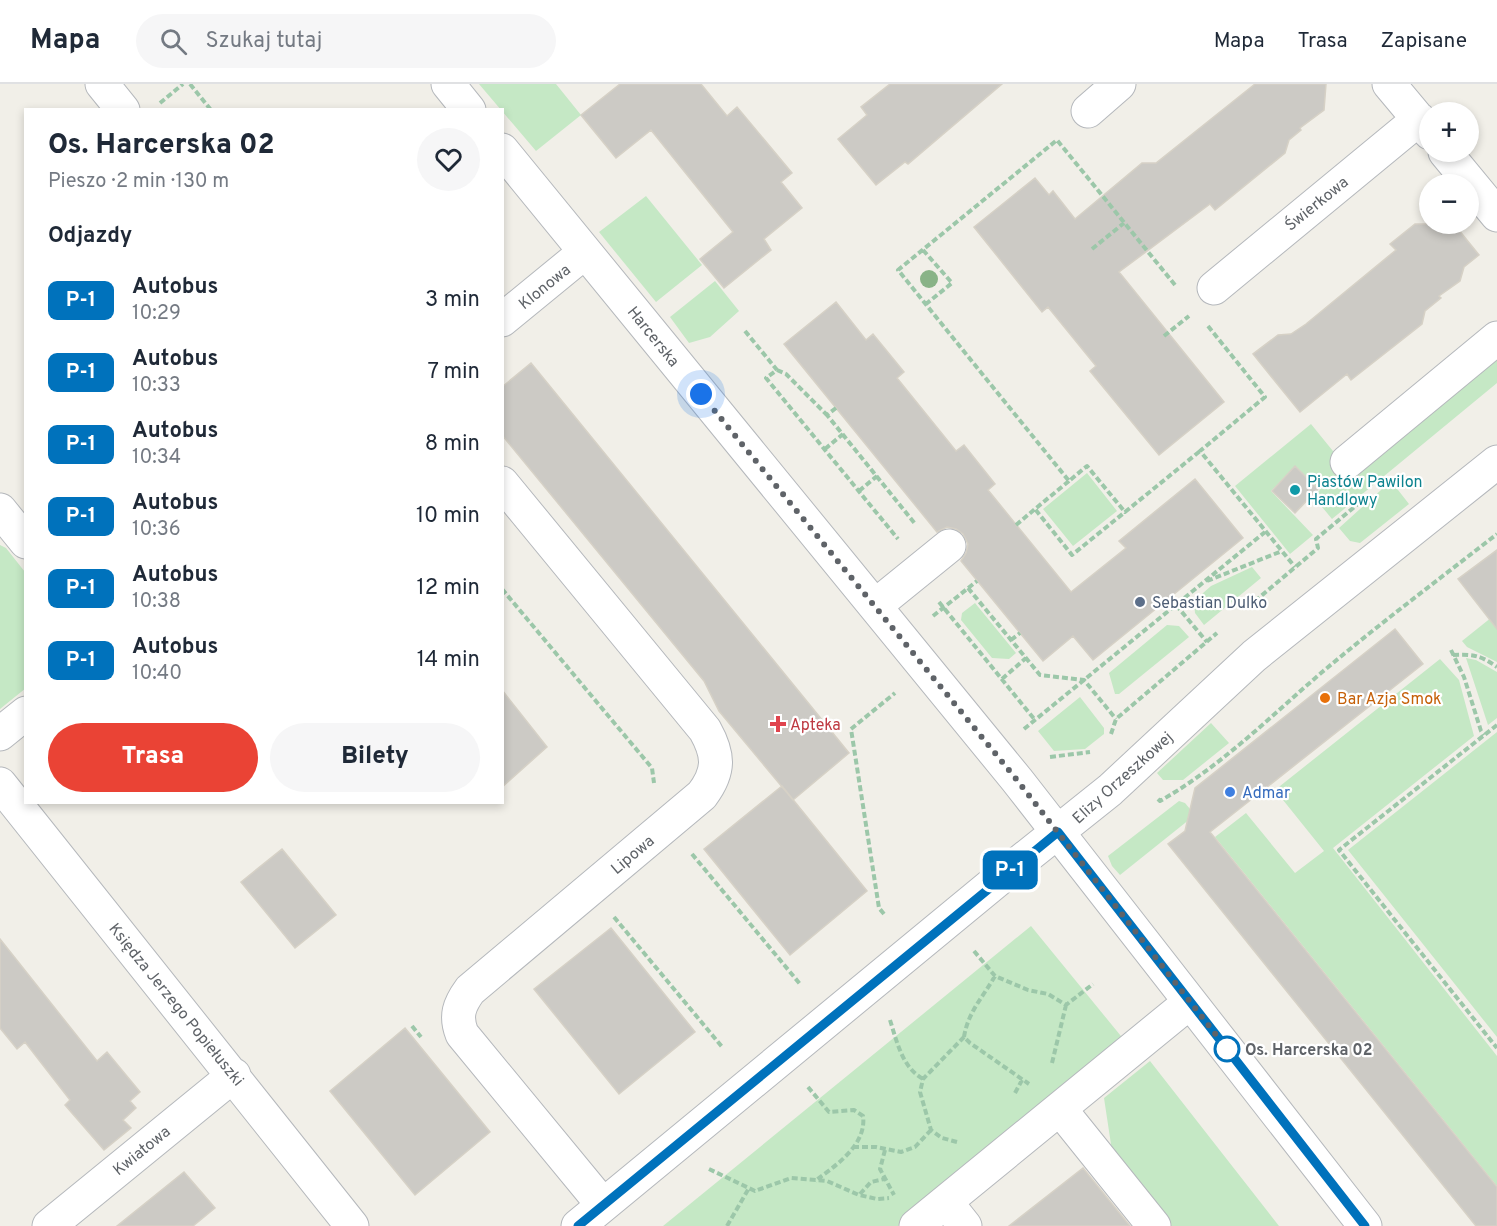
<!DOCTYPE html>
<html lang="pl">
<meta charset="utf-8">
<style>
:root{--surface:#fff;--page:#f6f6f7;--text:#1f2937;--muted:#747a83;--line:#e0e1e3;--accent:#ea4335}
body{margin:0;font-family:Overpass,sans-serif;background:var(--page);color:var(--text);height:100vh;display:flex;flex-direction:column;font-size:22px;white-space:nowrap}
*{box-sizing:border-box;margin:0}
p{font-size:20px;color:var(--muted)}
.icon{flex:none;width:33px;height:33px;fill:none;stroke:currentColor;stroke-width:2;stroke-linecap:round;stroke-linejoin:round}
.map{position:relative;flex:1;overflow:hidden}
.panel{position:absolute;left:24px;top:24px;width:480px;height:696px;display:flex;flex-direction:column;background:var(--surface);border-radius:0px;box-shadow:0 3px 9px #0003}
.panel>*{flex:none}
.badge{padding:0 12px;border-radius:9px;font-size:21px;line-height:39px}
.fabs{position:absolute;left:1419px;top:18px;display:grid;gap:12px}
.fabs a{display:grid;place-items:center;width:60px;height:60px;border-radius:50%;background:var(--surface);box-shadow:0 3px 9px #0003;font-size:30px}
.you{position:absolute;width:30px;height:30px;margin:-15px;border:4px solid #fff;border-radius:50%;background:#1a73e8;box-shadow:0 0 0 9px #1a73e833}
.map>.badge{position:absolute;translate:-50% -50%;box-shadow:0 0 0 3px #fff}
h2{padding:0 24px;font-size:22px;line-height:54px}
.round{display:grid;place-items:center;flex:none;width:63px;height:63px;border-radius:32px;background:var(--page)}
.summary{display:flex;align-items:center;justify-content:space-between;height:102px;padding:0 24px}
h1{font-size:28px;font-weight:800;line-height:45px}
.action{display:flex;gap:12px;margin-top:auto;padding:12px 24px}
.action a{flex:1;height:69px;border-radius:36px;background:var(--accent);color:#fff;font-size:24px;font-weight:800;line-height:69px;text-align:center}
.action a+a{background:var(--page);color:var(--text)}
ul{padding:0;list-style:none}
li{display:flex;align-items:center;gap:18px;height:72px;padding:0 24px}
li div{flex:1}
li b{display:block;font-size:22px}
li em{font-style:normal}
li .badge{min-width:66px;font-weight:700;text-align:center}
header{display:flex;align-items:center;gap:36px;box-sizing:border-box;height:84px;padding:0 30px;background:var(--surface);border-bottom:2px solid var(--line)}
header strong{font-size:28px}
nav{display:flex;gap:33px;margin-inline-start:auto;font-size:21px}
.search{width:420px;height:54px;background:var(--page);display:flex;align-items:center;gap:15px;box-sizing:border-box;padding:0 21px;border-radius:33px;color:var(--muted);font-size:22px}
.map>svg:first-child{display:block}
.green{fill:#c5e8c5}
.building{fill:#cccac5;stroke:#d6d1c6;stroke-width:1.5}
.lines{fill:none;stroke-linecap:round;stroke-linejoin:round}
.minor-casing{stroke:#b5b8bc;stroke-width:35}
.path{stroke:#9cc7a9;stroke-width:4;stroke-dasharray:6 3;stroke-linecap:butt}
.minor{stroke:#fff;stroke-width:33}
.tree{fill:#89b387}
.line-casing{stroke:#fff;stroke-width:14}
.line{stroke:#0072bc;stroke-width:9}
.walk{stroke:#5f6368;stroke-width:6;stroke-dasharray:0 10.8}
.culture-dot{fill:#0f9aa8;stroke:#fff;stroke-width:2}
.service-dot{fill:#5c6f8a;stroke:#fff;stroke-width:2}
.food-dot{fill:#e8710a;stroke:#fff;stroke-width:2}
.health-dot{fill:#e0444e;stroke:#fff;stroke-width:2}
.shop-dot{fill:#3f7fe0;stroke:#fff;stroke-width:2}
.stop-dot{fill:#fff;stroke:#0072bc;stroke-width:3}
.labels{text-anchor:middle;stroke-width:4.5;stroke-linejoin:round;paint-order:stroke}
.street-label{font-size:16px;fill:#5f6368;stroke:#fff}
.culture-label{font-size:16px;fill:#0d838f;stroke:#fff;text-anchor:start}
.service-label{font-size:16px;fill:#4e5e75;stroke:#fff;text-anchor:start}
.food-label{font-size:16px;fill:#c56008;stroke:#fff;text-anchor:start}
.health-label{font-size:16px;fill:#be3a42;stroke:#fff;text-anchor:start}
.shop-label{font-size:16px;fill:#366cbe;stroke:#fff;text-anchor:start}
.stop-label{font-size:16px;font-weight:bold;fill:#5f6368;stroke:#fff;text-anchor:start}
</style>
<header>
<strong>Mapa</strong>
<div class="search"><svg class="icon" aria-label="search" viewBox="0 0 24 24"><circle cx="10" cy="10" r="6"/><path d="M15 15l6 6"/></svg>Szukaj tutaj</div>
<nav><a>Mapa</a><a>Trasa</a><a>Zapisane</a></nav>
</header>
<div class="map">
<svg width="1497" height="1142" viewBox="0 0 1497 1142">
<rect width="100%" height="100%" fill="#f1efe8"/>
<path class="green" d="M479,0H556L581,31L536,67Z
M646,112L702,181L656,218L599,148Z
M715,197L739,227L710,253L689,259L670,233Z
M1497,274V299L1332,435L1313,412L1320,406L1295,382L1271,407L1313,451L1290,470L1235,402L1311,340L1354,393Z
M1087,389L1117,427L1073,462L1043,425Z
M1391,397L1409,420L1360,459L1350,457L1339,444Z
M0,461L6,464L25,488L26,604L0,625Z
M1252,483L1261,494L1204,541L1195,529L1194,517L1211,502Z
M975,519L1016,569L1009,575L992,574L961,536L962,529Z
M1497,529V578L1467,563L1462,557Z
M1167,541L1179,542L1189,553L1119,610H1115L1109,589Z
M1466,574L1476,576L1497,588V634L1488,641Z
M1440,575L1459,596L1474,652L1333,764L1497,972V1102L1215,753L1246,729L1295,789L1324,767L1275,706Z
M1080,613L1104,644V650L1085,665L1054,667L1038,647Z
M1211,639L1229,659L1183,696H1163L1157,689Z
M1497,648V953L1348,766Z
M1179,717L1185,719L1195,731L1120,791L1112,782L1108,772Z
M1031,842L1125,957L898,1142H663Z
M1150,977L1279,1142H1170L1112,1067L1104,1014Z"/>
<path class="building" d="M620,0H701L727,32L737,23L792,89L781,98L802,124L764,155L771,166L724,204L700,175L733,148L651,46L616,74L581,31Z
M890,0H1002L908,80L905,78L876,101L838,55L867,31L861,23Z
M1255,0H1326L1324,26L1300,44L1301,46L1289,56L1285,69L1215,126L1210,120L1119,188L1224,318L1159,371L1090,287L1096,282L1048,223L1042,228L974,143L1035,94L1049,111L1053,107L1075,135L1142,79H1156Z
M1415,140H1454L1479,171L1464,183L1460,197L1439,212L1441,214L1425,227L1422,240L1351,296L1347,290L1300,328L1253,270L1278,251L1291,250L1306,240L1396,166L1390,160Z
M836,218L866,256L873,250L904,288L897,294L956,367L964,361L995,400L988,406L1071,508L1126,464L1119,457L1195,395L1243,454L1093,576L1073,552L1043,577L961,477L966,469L968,460L963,450L956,445L947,443L937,448L784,260Z
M531,279L849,669L793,716L719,627L704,597L502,351V303Z
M1295,382L1318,405L1295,429L1272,407Z
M1497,466V545L1458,495Z
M1395,545L1423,580L1210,748L1497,1103V1142H1476L1168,760L1185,747L1195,704Z
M502,606L547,663L502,703Z
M782,702L867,807L790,871L704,765Z
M282,765L336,831L295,864L241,798Z
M611,844L695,948L619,1010L534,905Z
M0,855L97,977L107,968L140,1008L130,1017L136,1024L123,1036L131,1044L104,1066L65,1021L70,1016L25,958L17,965L0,944Z
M405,944L490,1048L415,1111L330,1007Z
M1083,1084L1130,1142H1009Z
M184,1088L215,1124L193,1142H117Z"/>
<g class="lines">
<g class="minor-casing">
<path id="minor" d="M102,0L123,26
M448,0L469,26
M1389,0L1430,49
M1088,27L1119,0
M502,66L1017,696L1365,1142
M1445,68L1497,131
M1214,204L1419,35
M502,236L585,168
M1347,378L1497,254
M502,399L705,646C719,671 720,687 702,711L470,906C459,921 455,932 462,950L603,1121
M0,426L26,458
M875,522L949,462
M0,650L26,629
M0,700L352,1142
M1060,1025L1154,1142
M946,1118L965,1142
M49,1142L234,991
M578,1142L1006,789L1110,706L1254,572L1497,378
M916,1142L1190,918"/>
</g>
<path class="path" d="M190,0L211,26
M160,19L183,0
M1092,165L1124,139
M923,166L952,199L926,220
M1175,201L1057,56L898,186L1069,397L1087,382L1125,428L1200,367
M1208,242L1265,313L1200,367L1295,483
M745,247L777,286L766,294L898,455
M1164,252L1189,232
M777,286L786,290L827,331
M836,324L827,331L916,441
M825,365L843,350
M1069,397L1035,425L1072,471L1125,428
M859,407L877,392
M1016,441L1035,425
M1207,497L1282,467
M968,504L1040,591L1084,596L1116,635
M502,505L652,684L654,699
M939,518L1035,636
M1176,521L1207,558
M1248,523L1318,464L1316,455L1364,415
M933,532L977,497
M1011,556L1020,549
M1451,566L1464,593L1481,647L1484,651
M1453,571C1473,570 1480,571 1497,583
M1002,595L1026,574
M1497,641L1339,766L1497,964
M1024,645L1265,448
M1111,650L1116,635L1217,549
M1050,673L1090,668
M1158,715L1160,717C1220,683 1269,634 1321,589C1378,541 1438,496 1497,450
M692,770L800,900
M884,830L879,824L851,645L895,609
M614,833L723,964
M974,867L995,892L1028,906L1048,910L1066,921L1093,900
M995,892C983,913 968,928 964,953L970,959L1029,1000
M890,936C897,958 902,983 923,995
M412,942L421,953
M1052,979L1066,921
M808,1003L829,1028L854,1026L863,1032C867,1061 835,1082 815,1097
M1015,1009L1022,996
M957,1058L942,1054L931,1046L920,1008L923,995L964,953
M853,1063H876L901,1068L915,1063L931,1046
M885,1066L880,1085L894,1111
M709,1085L755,1107L791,1094L827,1097L859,1111L877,1115L889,1114
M860,1110L871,1098L884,1095
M727,1142L749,1104"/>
<use href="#minor" class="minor"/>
</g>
<circle class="tree" cx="929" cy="195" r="9"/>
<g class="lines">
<g class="line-casing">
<path id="line" d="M578,1142L1058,748L1365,1142"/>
</g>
<use href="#line" class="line"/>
<path class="walk" d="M701,310L1017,696L1231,970L1227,965"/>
</g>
<circle class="culture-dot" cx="1295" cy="406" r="6"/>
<circle class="service-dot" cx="1140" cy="518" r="6"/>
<circle class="food-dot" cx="1325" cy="614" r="6"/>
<path class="health-dot" d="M775 631h6v6h6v6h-6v6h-6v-6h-6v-6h6z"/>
<circle class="shop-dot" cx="1230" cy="708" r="6"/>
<circle class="stop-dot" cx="1227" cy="965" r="12"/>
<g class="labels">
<g class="street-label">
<text transform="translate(1316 119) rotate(-39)" y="6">Świerkowa</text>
<text transform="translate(544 202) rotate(-39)" y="6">Klonowa</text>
<text transform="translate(654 252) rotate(51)" y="6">Harcerska</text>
<text transform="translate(1122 693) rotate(-42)" y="6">Elizy Orzeszkowej</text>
<text transform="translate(632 770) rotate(-40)" y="6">Lipowa</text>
<text transform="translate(177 920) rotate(51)" y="6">Księdza Jerzego Popiełuszki</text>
<text transform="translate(141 1066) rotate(-39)" y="6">Kwiatowa</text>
</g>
<g class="culture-label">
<text x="1307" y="403">Piastów Pawilon<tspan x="1307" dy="18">Handlowy</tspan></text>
</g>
<g class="service-label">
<text x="1152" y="524">Sebastian Dulko</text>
</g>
<g class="food-label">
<text x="1337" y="620">Bar Azja Smok</text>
</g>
<g class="health-label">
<text x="790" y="646">Apteka</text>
</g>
<g class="shop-label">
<text x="1242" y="714">Admar</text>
</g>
<g class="stop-label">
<text x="1245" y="971">Os. Harcerska 02</text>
</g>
</g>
</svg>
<div class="fabs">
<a>+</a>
<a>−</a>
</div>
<div class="you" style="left:701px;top:310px"></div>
<b class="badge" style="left:1010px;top:786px;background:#0072bc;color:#fff">P-1</b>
<section class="panel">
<div class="summary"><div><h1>Os. Harcerska 02</h1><p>Pieszo · 2 min · 130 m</p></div><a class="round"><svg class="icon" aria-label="heart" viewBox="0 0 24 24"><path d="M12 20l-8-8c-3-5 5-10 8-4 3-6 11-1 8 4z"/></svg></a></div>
<h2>Odjazdy</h2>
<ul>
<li><span class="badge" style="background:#0072bc;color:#fff">P-1</span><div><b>Autobus</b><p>10:29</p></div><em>3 min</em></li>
<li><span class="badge" style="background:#0072bc;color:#fff">P-1</span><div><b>Autobus</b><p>10:33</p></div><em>7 min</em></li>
<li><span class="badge" style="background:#0072bc;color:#fff">P-1</span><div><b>Autobus</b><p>10:34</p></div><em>8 min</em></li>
<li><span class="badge" style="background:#0072bc;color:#fff">P-1</span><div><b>Autobus</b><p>10:36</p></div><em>10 min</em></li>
<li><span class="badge" style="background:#0072bc;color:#fff">P-1</span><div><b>Autobus</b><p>10:38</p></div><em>12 min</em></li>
<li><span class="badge" style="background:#0072bc;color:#fff">P-1</span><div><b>Autobus</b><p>10:40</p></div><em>14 min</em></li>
</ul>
<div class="action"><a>Trasa</a><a>Bilety</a></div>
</section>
</div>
